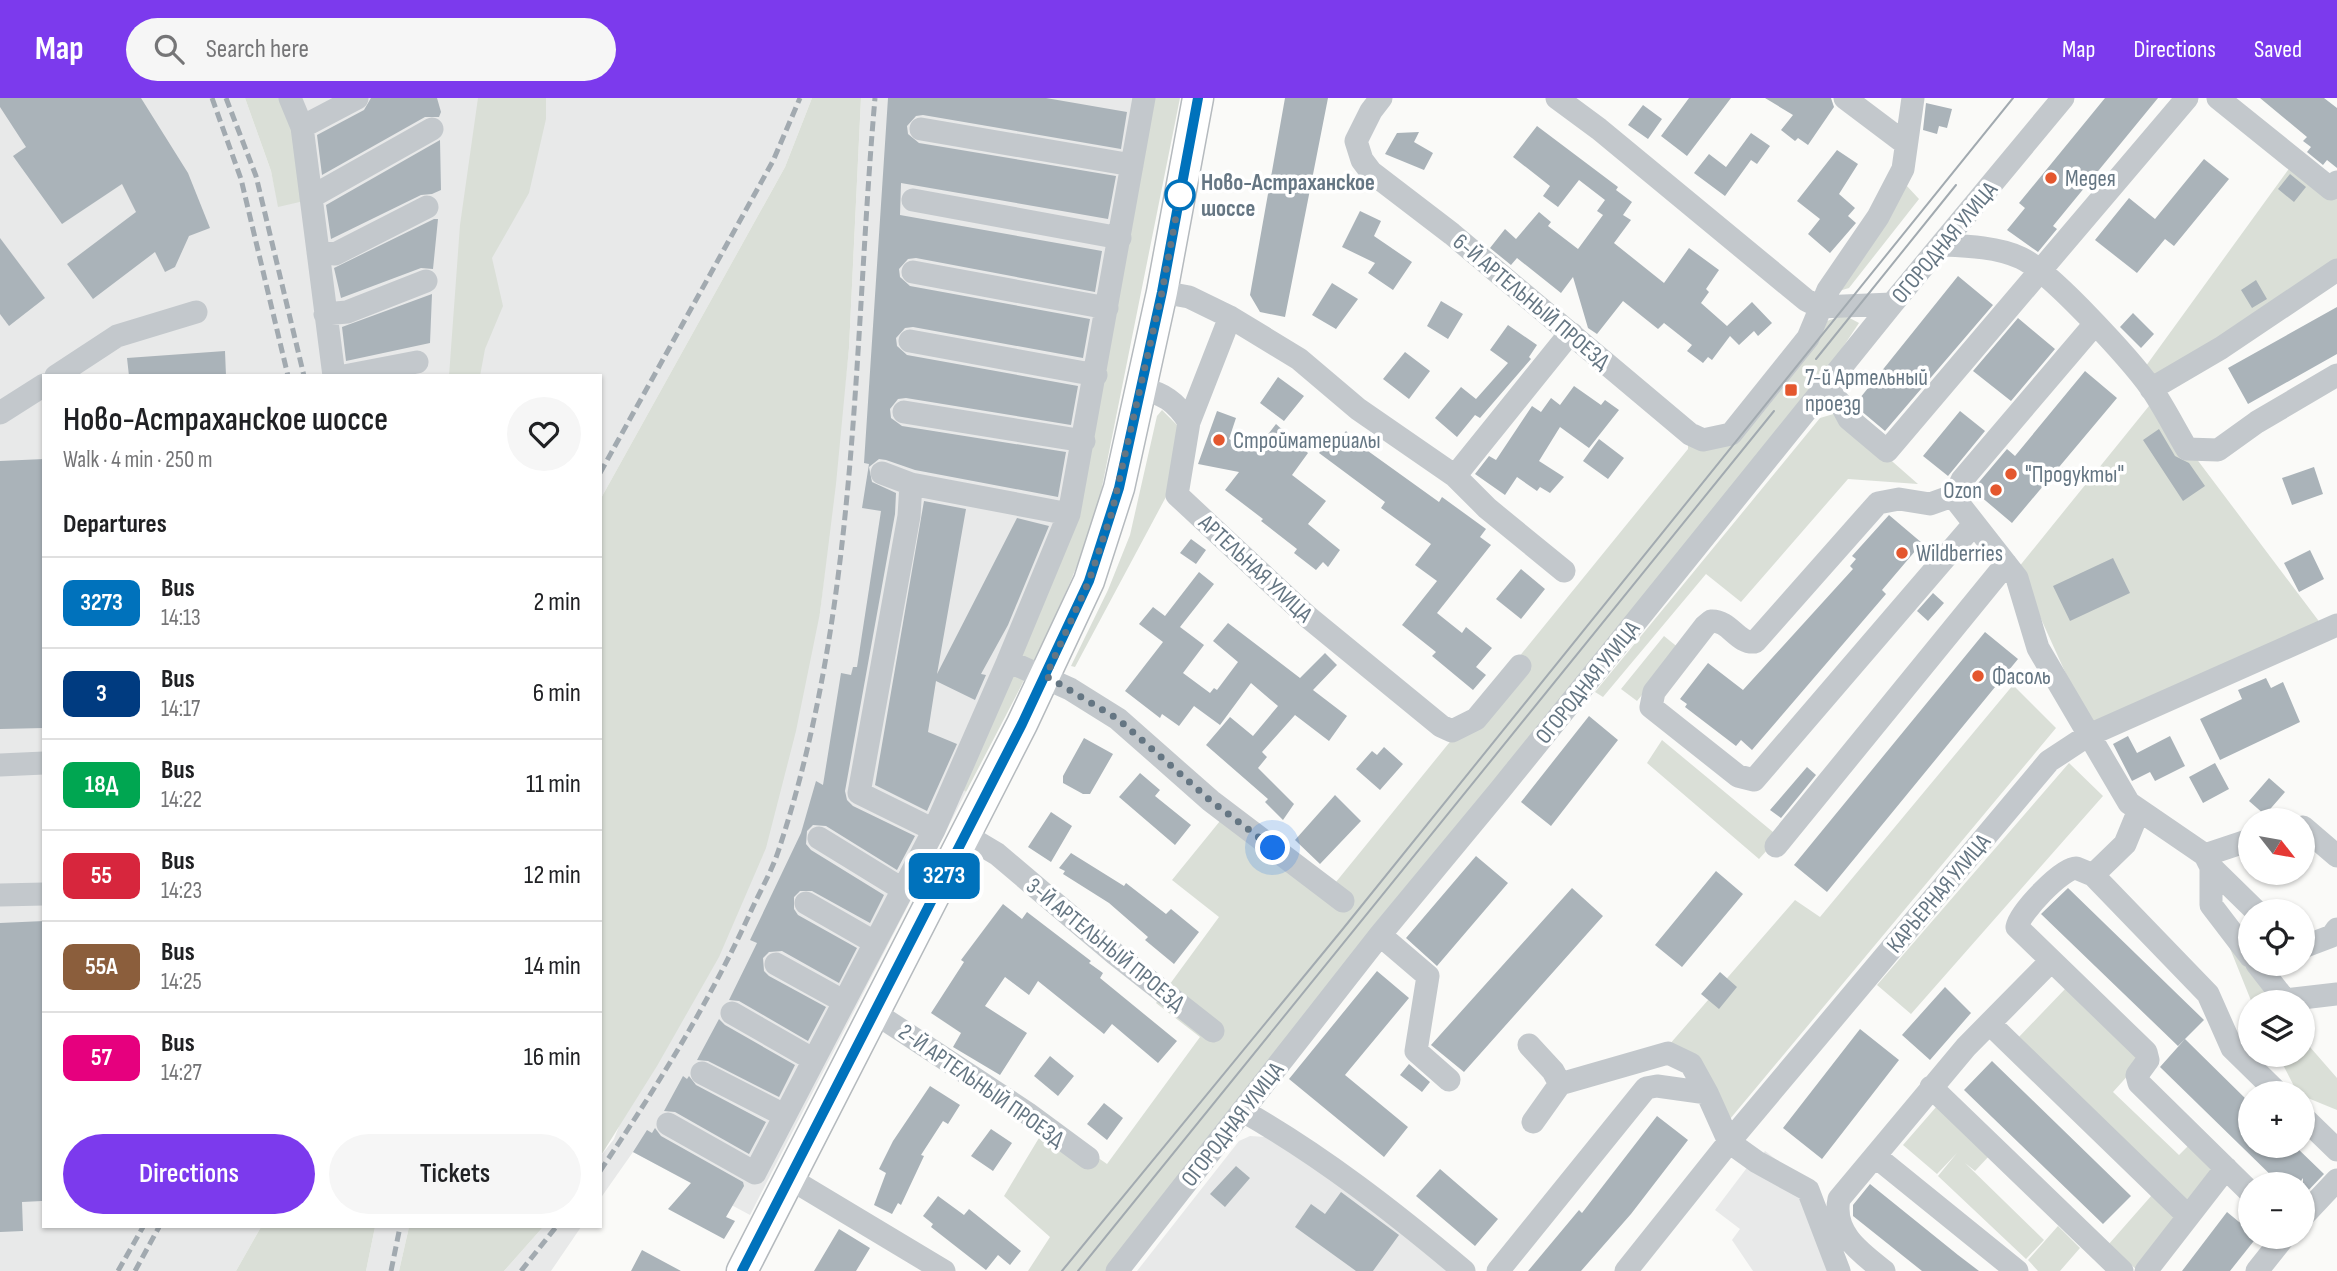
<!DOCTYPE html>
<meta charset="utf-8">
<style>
:root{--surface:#fff;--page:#f6f6f6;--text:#202124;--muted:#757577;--line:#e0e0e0;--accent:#7c3aed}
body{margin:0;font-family:"Sofia Sans Condensed",sans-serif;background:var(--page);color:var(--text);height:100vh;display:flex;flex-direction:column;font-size:26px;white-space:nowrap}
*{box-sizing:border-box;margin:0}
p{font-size:23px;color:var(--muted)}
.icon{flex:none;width:38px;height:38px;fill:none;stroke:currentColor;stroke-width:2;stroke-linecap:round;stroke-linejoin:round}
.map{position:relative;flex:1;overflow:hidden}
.drawer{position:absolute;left:42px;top:276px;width:560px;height:854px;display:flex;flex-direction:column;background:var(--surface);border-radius:0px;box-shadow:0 2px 5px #0004}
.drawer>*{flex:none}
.badge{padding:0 14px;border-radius:10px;font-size:24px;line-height:46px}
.needle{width:46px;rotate:121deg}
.fabs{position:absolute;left:2238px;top:710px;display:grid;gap:14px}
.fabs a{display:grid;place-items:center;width:77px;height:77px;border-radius:50%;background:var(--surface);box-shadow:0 2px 5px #0004;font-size:35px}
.you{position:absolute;width:35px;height:35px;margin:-18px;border:5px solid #fff;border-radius:50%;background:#1a73e8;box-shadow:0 0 0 10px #1a73e833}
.map>.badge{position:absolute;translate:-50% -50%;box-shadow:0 0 0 4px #fff}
h2{padding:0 21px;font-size:26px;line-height:63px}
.round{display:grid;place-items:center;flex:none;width:74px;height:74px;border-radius:37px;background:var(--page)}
.summary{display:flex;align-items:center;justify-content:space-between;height:119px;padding:0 21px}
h1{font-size:33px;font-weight:600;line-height:52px}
.button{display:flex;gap:14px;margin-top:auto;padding:14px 21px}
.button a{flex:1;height:80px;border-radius:42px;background:var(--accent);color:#fff;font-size:28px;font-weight:600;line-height:80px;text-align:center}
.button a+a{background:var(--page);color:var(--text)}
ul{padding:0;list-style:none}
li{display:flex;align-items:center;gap:21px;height:91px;padding:0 21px;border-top:2px solid var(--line)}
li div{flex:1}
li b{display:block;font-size:26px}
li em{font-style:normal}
li .badge{min-width:77px;font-weight:700;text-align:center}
header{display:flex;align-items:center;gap:42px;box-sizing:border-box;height:98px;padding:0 35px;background:var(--accent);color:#fff}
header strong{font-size:33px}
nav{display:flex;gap:38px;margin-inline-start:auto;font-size:24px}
.search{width:490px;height:63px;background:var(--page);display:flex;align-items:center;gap:18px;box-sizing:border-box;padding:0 24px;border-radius:38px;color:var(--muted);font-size:26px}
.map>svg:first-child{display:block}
.built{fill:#e8e9e9}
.green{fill:#dadfd7}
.building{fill:#aab3b9}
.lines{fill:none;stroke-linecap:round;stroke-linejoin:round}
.major-casing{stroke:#b5babe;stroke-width:33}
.minor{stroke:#c3c8cc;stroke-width:23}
.major{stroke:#fff;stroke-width:30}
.tram{stroke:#a2aab0;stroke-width:2}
.rail{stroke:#a2aab0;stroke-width:5;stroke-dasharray:10 5;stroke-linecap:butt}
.line-casing{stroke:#fff;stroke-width:16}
.line{stroke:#0072bc;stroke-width:10}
.walk{stroke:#657683;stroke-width:7;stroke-dasharray:0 12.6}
.poi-dot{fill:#e4572e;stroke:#fff;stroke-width:2.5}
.stop-dot{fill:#fff;stroke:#0072bc;stroke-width:3.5}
.labels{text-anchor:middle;stroke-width:7;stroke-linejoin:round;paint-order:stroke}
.poi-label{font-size:23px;fill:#657683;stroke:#fff;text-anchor:start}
.stop-label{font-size:23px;font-weight:bold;fill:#657683;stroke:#fff;text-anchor:start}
.street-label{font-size:23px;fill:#657683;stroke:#fff}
</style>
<header>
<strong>Map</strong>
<div class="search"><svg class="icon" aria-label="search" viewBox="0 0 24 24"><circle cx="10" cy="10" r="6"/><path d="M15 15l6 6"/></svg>Search here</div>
<nav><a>Map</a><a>Directions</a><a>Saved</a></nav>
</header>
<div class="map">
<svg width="2337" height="1173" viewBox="0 0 2337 1173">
<rect width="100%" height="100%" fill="#fafaf8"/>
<path class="built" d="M0,0H245L271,73L279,109L284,0H812L785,69L600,402V278H44V1129H261L236,1173H0Z
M861,0H1152L1102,290L960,690L966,694L750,1117L633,1054L600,1101V1059L614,1041L820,515L849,250Z
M1250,1038L1266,1039L1341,1083L1456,1173H1137L1239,1043Z
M1765,1053L1821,1096L1851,1173H1753L1732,1142L1740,1131L1715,1112L1749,1067L1753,1070Z
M375,1129H409L399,1173H366Z
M543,1129H581L551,1173H504Z"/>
<path class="green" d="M245,0H284L296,32L304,103L278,109L271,73Z
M478,0H546V21L529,95L492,160L503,208L485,251L480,278H449L460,127Z
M812,0H861L849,250L836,386L820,515L796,633L766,750L719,859L657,968L600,1059V402L785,69Z
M1152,0H1180L1097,414C1064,512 1013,603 966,694L959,689L1076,413Z
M2293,65L2337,93V166L2153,285L2143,272Z
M1906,87L1919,101L1849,190L1839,193Z
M1844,217L1859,225L1833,264L1107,1173H1028L1050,1139L1004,1098L1048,1025L1107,1066L1200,939L1156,905L1219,819L1172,782L1220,723L1336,784L1688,351V339L1708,347L1824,224Z
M2153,303L2321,526L2090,629L2018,470Z
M1162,312L1183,333L1175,382L1075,569L1071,568L1108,492L1130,437L1157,318Z
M1837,315L1918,386L1848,381L1741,504L1706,476L1603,599L1595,594L1820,320Z
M1664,538L1680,551L1637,603L1621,591Z
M2013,587L2056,630L1725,1027L1669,947L1795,802L1820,819Z
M1662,642L1779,739L1759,761L1647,665Z
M2069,665L2103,698L1911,916L1877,887Z
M2227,843L2276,905H2252Z
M2066,890L2141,963L2113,994L2179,1057L2189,1047L2219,1074L2188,1111L2018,940Z
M2303,941L2337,980V1012L2298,996L2278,957H2303Z
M1937,1008L1990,1057L1975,1073L1965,1065L2044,1142L2026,1161L1938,1078L1957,1055L1937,1076L1903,1047Z
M2152,1097L2180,1121L2137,1172L2108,1147Z
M2058,1128L2080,1150L2060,1173H2038L2028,1162Z
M261,1129H375L366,1173H236Z
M409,1129H543L504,1173H399Z"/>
<path class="building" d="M0,0H141L188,75L210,130L189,138L175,169L165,174L155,154L93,201L67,166L136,114L122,86L62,126L13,58L26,49L0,9Z
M371,0H437L441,14L439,19H425L322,77L317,37L364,12Z
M888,0H1046L1127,14L1121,51L923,17L916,18L907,28L908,36L919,45L1116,78L1108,121L901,85L900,117L1102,153L1095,194L916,160L908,161L899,171L900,179L910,188L1090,221L1083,260L913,229L905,230L896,240L897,248L907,257L1078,288L1071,327L906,300L898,301L890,311L891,320L902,328L1066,354L1058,399L915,372L886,362L879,361L869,369L872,384L896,395L895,416L845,693L847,702L853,708L915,738L897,772L826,728L813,727L807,733L806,746L811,752L884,797L870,825L812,793H800L794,799V811L798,817L857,850L839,885L782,853L769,854L763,860L764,873L769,878L826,909L808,943L739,903L729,902L757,845L750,842L801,735L816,683L823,687L841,575L851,577L853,569H857L881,413L862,410L869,366L864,365Z
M1285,0H1328L1285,219L1260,214L1250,197Z
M1689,0H1731L1687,58L1661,38Z
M1765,0H1831L1834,9L1808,47L1798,40L1795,43L1781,32L1793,17Z
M2105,0H2158L2053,128L2057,131L2038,154L2007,132L2025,110L2019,105Z
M2260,0H2324L2337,10V70L2327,62L2323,67L2307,54L2311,49L2303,43L2307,39Z
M1926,5L1952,11L1947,30L1939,28L1937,36L1923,32Z
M1643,7L1662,21L1648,41L1628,27Z
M1537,28L1618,89L1616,92L1632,104L1623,117L1631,122L1614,145L1664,185L1689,150L1719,172L1706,191L1709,194L1701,205L1727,228L1752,204L1772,225L1758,238L1754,233L1739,247L1730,238L1712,262L1708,259L1703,265L1687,253L1692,247L1664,225L1658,231L1623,203L1597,236L1588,230L1573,179L1561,195L1517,160L1511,167L1490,150L1505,131L1516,141L1539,114L1551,124L1548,128L1578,151L1603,117L1597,113L1605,102L1579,82L1558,109L1543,98L1550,88L1513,59Z
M1419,34L1414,44L1433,55L1424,72L1385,56L1397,35Z
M1751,35L1770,48L1757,66L1751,62L1725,98L1694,75L1709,56L1726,69Z
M440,42L441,92L432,96L421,97L331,141L326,107Z
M1837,52L1858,66L1839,96L1855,110L1848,118L1856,125L1830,155L1808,136L1820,121L1797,103Z
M2204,61L2229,81L2174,148L2165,141L2137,175L2095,142L2129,100L2155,121Z
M2290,76L2306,89L2294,104L2278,91Z
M1360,113L1381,123L1374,138L1412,164L1393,192L1368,175L1375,165L1342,149Z
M434,121H438L433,171L421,170L341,200L334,170Z
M0,140L45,200L9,228L0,216Z
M1958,178L1993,207L1885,333L1860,312L1856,305Z
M2256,182L2267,201L2252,210L2241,192Z
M1332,185L1358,201L1336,231L1312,217Z
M432,196L430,245L346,263L342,229Z
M1441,203L1463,216L1448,241L1427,228Z
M2337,209V256L2248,306L2228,270Z
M2133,215L2154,236L2141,250L2120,229Z
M2018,220L2055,251L2011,303L1973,273Z
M1508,227L1537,247L1529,259L1531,261L1480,320L1475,317L1457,339L1435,320L1461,289L1476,301L1508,265L1490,252Z
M225,253L226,278H129L127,260Z
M1405,254L1430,273L1409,301L1383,281Z
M2085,273L2117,300L2012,425L1973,392L1974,390L2007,351L2015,358Z
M1278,279L1304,298L1284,323L1260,305Z
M1574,288L1601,307L1605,302L1619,312L1589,350L1560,329L1539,363L1564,379L1550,395L1540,389L1537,393L1517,379L1505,397L1475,376L1489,358L1496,362L1532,308L1541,314L1551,300L1560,307Z
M1217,313L1236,320L1229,341L1255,353L1276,326L1308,355L1292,377L1326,403L1308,426L1340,452L1328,469L1323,464L1316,472L1294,455L1297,451L1261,423L1263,421L1225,392L1239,374L1198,366Z
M1960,313L1985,333L1948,378L1923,358Z
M2159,331L2175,358L2189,365L2205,388L2183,403L2143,342Z
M1346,333L1361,348L1439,404L1442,399L1486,431L1480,439L1491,447L1437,515L1462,535L1466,529L1492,550L1476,569L1486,577L1473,592L1432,558L1436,554L1402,527L1437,483L1415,467L1431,446L1381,410L1385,404L1319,355L1334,337L1339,341Z
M1599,341L1624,360L1608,381L1583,363Z
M44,361V630L0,631V363Z
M2314,369L2323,396L2292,407L2282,380Z
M924,403L966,411L937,576L1017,420L1049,428L1008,527L981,576L986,577L975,602L936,583L928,634L957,646L927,713L875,687Z
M1889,417L1922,445L1882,492L1886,496L1752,652L1741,642L1736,648L1685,609L1687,606L1680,601L1708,565L1743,592L1853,471L1850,468L1856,461L1852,458Z
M1191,441L1206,452L1196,466L1180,455Z
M2310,452L2324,481L2299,494L2284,465Z
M2113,460L2130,495L2070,523L2053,488Z
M1521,471L1545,491L1521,521L1496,501Z
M1199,474L1214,486L1180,529L1204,547L1183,575L1210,595L1214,590L1217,592L1238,564L1213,543L1228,525L1300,580L1325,555L1337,567L1313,592L1347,618L1329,643L1295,617L1262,654L1267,659L1258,670L1294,706L1283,722L1265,704L1268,701L1206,647L1230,619L1253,638L1278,608L1251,585L1220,627L1194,608L1179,628L1162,616L1160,620L1125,593L1163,544L1139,526L1153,509L1165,518Z
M1933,495L1944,505L1928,523L1917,513Z
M1985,534L2018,561L1827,794L1794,767Z
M2266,580L2271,590L2283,584L2300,624L2220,662L2200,621L2242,601L2238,592Z
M1589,618L1618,642L1551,728L1521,704Z
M2128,638L2137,655L2170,638L2185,668L2155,683L2150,674L2132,683L2113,646Z
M1084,640L1113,656L1090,696H1083L1063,685V678Z
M1384,649L1403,666L1380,692L1356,671L1372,653L1377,657Z
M2215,665L2229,691L2203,705L2189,679Z
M1807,669L1816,677L1781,720L1770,712Z
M1140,675L1160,692L1155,698L1191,727L1175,747L1119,699Z
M2269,680L2285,694L2265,717L2249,703Z
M1335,697L1361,723L1320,766L1295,742Z
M1051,714L1072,728L1051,764L1028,749Z
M1071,755L1124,788L1126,785L1166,816L1171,811L1199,834L1174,866L1145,842L1148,839L1109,805L1063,776L1065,773L1059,770Z
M1476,758L1508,785L1437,868L1406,840Z
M1716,773L1743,796L1682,869L1655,847Z
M1572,790L1603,818L1464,974L1431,947Z
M2068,790L2204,922L2178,948L2041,816Z
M1003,806L1022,821L1027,814L1091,863L1089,865L1103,875L1100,880L1177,943L1158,965L1112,926L1104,936L1038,883L1029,897L1005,879L985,908L1027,935L1000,977L953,949L961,935L931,915L964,864L961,862Z
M44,823V1092L42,1103L22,1104L23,1133L0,1134V825Z
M1377,873L1409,900L1345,977L1408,1029L1384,1059L1289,981Z
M1720,874L1737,889L1719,911L1701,896Z
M1945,889L1971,915L1930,962L1902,937Z
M719,921L725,927L795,967L779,999L708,963L697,962Z
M1860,931L1899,962L1822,1061L1783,1030Z
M2185,941L2250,1005V1048H2295L2324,1076L2303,1098V1080L2298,1087H2281L2160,969Z
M1050,958L1074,978L1058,998L1034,978Z
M1992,963L2131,1098L2103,1126L1964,992Z
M1409,966L1430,984L1422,994L1400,977Z
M683,978L687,981L689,978L696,987L766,1024L749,1056L675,1014L664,1013Z
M930,988L960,1007L948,1026L943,1023L921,1057L924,1058L901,1107L898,1105L892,1116L874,1107L886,1075L879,1071L893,1043Z
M1104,1005L1123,1020L1107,1042L1087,1026Z
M1657,1018L1688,1042L1631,1116L1581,1173H1528L1579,1112L1582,1115Z
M655,1030L661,1038L743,1084L744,1088L726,1119L735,1123L724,1141L668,1111L691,1085L633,1054L647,1032L652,1035Z
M991,1031L1012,1045L993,1073L971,1058Z
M1236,1068L1250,1080L1225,1109L1210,1096Z
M1440,1071L1498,1121L1475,1148L1416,1098Z
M1870,1086L1958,1157L1979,1173H1922L1853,1118V1107Z
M1341,1094L1399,1137L1373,1173H1356L1295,1129L1311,1106L1325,1116Z
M938,1098L964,1117L969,1111L1021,1153L1010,1167L998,1157L986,1172L931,1129L933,1126L923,1118Z
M2227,1114L2250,1133V1139H2257L2230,1173H2182Z
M839,1131L870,1150L856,1173H814Z
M642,1152L681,1173H631Z"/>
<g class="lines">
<g class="major-casing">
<path id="major" d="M742,1173L1022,626L1089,483L1119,390L1162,194L1198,0"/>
</g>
<path class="minor" d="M290,0L302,29L334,278
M1144,0L1069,416L1008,563L1070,591L1118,621L1211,703L1343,803
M1381,0L1371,13L1356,43L1362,62L1371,74L1452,136L1690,336L1703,342L1731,336L1808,240L1828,192L1878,119L1903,71L1913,0
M1557,0L1599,31L1806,202L1820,209L1892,206
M1845,0L1906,46
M2218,0L2331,91L2337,84
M302,29L357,0
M921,31L1132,67
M313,98L432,31
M913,102L1120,140
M1942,147C1967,148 1998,149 2021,160C2051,174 2130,261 2151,290C2164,309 2175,331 2187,351L2218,352L2257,324L2337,277
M318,154L335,156L427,109
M913,174L1107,210
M1162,194L1189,199L1230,219L1299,261L1358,311L1455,378L1487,410L1564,473
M325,216L347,214L426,183
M2094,227L1962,382L1955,397L1959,406L2017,480L2038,550L2129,705L2205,757L2211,769L2257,814
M910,243L1096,277
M56,278L117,238L196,214
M344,278L417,264
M1140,290C1164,296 1175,303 1189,324L1177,397L1308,519L1441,628L1452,633L1476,621L1520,568
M1826,290L1841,306L1849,321L1887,353L2187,0
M2151,291L2221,250L2337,172
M904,314L1084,343
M0,315L44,287
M1189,324L1230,219
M882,375L911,386L1069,416
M1455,378L1563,244L1572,236
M911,386L909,418L859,695L934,732
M1955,397L1930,406L1899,401L1878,405L1755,544C1737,546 1730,522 1711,523L1705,528L1654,594L1651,609L1738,678L1754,682L1974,426
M0,667L44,665
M2139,712L2125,746L2093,777L2208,896L2232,950L2279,996
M2303,729L2337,758
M965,737L997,756L1115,856L1213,933
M819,740L902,791
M1776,748L2006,466
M2205,757L2250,742
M2211,769V807L2250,858
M2093,777L2076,770C2062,770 2020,814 2017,829L2146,954L2148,962L2137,977L2139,985L2250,1094
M0,797L44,796
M806,805L874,844
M1380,837L1428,878L1416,953L1449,982
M2303,849L2332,838L2337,831
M776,866L843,903
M2257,866L2285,902L2337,896
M732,915L814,962
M875,915L1027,1015L1088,1060
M1990,926L2188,1118
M1529,947L1553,973L1560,986L1533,1024
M702,975L784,1017
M1560,986L1668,955L1691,966L1707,995
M1931,989L2122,1173
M1243,1013C1322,1058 1394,1114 1464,1173
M2303,1019L2337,1052
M668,1026L755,1075L934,732L1008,563
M1875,1058L2017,1173
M789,1080L944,1173
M2303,1118L2337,1082
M1117,1173L1380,837L1500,692L1892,206L2063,0
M1498,1173L1646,990L1657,988L1707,995L1729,1044L1757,1064L1808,1092L1839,1173
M1626,1173L1729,1044L2049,663L2087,638L2337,527
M1884,1173C1861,1155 1832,1135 1839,1101L1966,949L2051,863
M2146,1173L2226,1070
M2257,1173L2284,1139"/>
<use href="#major" class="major"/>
<path class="tram" d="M1816,261L1956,87
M1062,1173L1342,832L2013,0
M1078,1173L1774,313"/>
<path class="rail" d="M212,0L241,81L288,278
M226,0L256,78L304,278
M600,375L773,63L800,0
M600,1073C657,989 709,905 751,813C760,793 772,773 779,751C859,509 853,251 875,0
M118,1173L143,1129
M135,1173L159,1129
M391,1173L400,1129
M521,1173L556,1129"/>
</g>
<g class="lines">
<g class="line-casing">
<path id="line" d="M742,1173L1022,626L1089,483L1119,390L1162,194L1198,0"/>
</g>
<use href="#line" class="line"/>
<path class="walk" d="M1180,97L1162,194L1112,414L1089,483L1046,578L1118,621L1211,703L1273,750"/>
</g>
<g class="poi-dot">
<circle cx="2051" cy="80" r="7"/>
<rect x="1784" y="285" width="14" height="14" rx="3.5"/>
<circle cx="1219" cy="342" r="7"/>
<circle cx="2011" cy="376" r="7"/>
<circle cx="1996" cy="392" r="7"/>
<circle cx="1902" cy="455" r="7"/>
<circle cx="1978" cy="578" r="7"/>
</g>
<circle class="stop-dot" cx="1180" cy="97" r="14"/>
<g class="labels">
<g class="poi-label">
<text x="2065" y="88">Медея</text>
<text x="1805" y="287">7-й Артельный<tspan x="1805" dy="26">проезд</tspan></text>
<text x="1233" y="350">Стройматериалы</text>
<text x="2025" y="384">"Продукты"</text>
<text x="1982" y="400" text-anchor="end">Ozon</text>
<text x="1916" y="463">Wildberries</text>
<text x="1992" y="586">Фасоль</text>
</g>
<g class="stop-label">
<text x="1201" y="92">Ново-Астраханское<tspan x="1201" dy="26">шоссе</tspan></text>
</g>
<g class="street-label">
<text transform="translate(1944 144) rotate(-50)" y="8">ОГОРОДНАЯ УЛИЦА</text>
<text transform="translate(1532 203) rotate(40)" y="8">6-Й АРТЕЛЬНЫЙ ПРОЕЗД</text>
<text transform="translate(1256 470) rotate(43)" y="8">АРТЕЛЬНАЯ УЛИЦА</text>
<text transform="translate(1587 584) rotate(-51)" y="8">ОГОРОДНАЯ УЛИЦА</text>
<text transform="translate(1938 795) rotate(-50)" y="8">КАРЬЕРНАЯ УЛИЦА</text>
<text transform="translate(1106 846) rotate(39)" y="8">3-Й АРТЕЛЬНЫЙ ПРОЕЗД</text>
<text transform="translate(982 987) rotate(35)" y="8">2-Й АРТЕЛЬНЫЙ ПРОЕЗД</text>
<text transform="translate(1232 1026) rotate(-52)" y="8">ОГОРОДНАЯ УЛИЦА</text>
</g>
</g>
</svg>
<div class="fabs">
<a><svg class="needle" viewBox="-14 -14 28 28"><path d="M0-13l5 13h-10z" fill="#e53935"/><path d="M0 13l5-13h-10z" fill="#757577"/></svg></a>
<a><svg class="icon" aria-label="locate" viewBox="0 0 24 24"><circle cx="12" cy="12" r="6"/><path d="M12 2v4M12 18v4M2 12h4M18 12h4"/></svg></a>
<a><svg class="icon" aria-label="layers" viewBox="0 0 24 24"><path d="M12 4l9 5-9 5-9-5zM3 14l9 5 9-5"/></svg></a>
<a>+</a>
<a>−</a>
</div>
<div class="you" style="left:1273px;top:750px"></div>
<b class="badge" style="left:944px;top:778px;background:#0072bc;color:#fff">3273</b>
<section class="drawer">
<div class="summary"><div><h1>Ново-Астраханское шоссе</h1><p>Walk · 4 min · 250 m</p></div><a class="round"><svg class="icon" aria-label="heart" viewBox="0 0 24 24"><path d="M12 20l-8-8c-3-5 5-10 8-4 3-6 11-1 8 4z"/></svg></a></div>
<h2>Departures</h2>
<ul>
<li><span class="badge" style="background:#0072bc;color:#fff">3273</span><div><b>Bus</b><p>14:13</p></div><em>2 min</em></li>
<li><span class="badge" style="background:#003b80;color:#fff">3</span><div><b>Bus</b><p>14:17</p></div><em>6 min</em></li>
<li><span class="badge" style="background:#00a651;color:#fff">18Д</span><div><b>Bus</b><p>14:22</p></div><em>11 min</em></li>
<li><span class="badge" style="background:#d7263d;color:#fff">55</span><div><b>Bus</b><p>14:23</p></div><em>12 min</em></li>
<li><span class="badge" style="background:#8b5e3c;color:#fff">55А</span><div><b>Bus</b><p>14:25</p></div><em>14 min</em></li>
<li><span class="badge" style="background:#e6007e;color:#fff">57</span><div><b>Bus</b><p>14:27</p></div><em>16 min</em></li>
</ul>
<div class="button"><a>Directions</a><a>Tickets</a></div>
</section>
</div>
